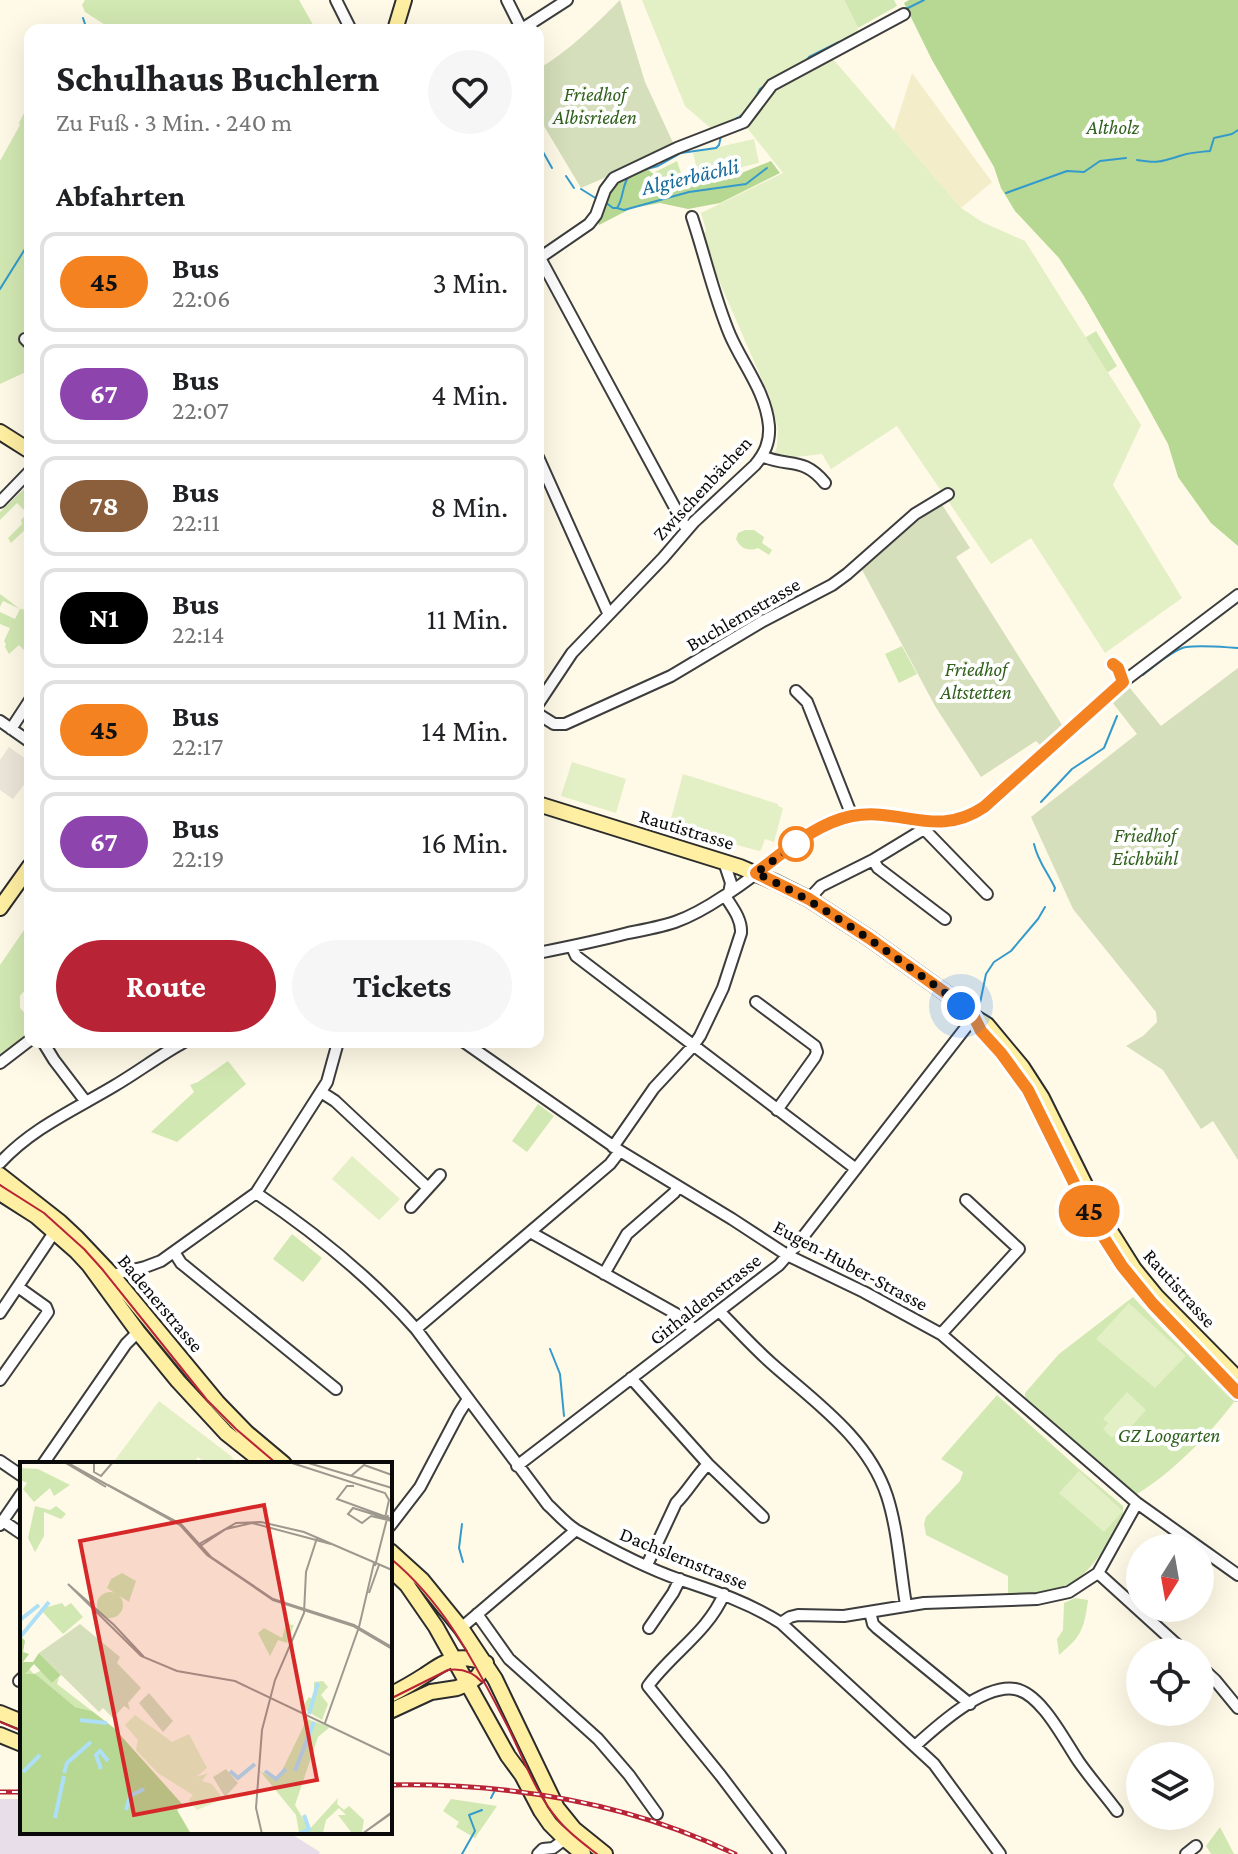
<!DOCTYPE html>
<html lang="de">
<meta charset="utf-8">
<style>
:root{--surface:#fff;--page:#f6f6f6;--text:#202124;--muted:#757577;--line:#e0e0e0;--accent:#b82435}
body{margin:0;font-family:"Crimson Pro",serif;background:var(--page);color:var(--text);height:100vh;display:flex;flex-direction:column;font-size:30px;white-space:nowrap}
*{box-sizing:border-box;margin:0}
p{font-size:26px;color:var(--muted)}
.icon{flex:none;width:44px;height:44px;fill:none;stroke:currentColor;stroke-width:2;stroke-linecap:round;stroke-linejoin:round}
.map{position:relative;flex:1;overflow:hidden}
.panel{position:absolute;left:24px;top:24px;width:520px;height:1024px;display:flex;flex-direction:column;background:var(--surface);border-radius:16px;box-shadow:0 8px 32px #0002}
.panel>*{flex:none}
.badge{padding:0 16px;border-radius:26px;font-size:28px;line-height:52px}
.needle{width:52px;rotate:191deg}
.fabs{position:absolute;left:1126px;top:1534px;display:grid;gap:16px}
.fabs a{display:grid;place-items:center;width:88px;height:88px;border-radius:50%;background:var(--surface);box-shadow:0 8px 32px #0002;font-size:40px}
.you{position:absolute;width:40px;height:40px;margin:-20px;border:6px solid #fff;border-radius:50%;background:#1a73e8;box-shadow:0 0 0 12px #1a73e833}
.map>.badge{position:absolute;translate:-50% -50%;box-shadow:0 0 0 4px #fff}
h2{padding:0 32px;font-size:30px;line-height:72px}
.round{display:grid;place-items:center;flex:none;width:84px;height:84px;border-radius:42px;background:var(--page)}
.summary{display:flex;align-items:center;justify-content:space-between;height:136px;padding:0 32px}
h1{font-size:38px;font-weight:700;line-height:60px}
.button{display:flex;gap:16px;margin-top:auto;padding:16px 32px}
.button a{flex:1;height:92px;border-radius:48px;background:var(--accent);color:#fff;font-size:32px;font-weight:700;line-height:92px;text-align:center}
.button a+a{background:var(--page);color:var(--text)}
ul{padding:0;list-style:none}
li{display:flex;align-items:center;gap:24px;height:100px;margin:0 16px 12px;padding:0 16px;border:4px solid var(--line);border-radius:16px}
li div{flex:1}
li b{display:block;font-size:30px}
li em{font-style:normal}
li .badge{min-width:88px;font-weight:700;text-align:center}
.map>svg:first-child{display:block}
.industrial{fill:#e8deea}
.farmland{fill:#f4edc9}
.green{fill:#d2e8b2}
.forest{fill:#b6d892}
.cemetery{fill:#d5dfbb}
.pitch{fill:#e3efc4}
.plaza{fill:#ece6d9}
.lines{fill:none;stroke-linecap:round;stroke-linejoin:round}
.stream{stroke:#349acc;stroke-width:2}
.street-casing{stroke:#3d3d3d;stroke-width:14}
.secondary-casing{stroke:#2c2c2c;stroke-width:18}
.street{stroke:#fff;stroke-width:10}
.secondary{stroke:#ffefa2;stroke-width:14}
.tram{stroke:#b82435;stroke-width:2}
.rail-casing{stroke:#b82435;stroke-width:5}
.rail{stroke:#fff;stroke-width:2;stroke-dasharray:6;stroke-linecap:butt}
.line-casing{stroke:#fff;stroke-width:18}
.line{stroke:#f58220;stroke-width:12}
.walk{stroke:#0a0a0a;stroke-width:8;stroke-dasharray:0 14.4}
.stop-dot{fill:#fff;stroke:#f58220;stroke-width:4}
.labels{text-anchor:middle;stroke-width:8;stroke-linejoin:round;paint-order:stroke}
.park-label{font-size:20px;font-style:italic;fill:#2f601c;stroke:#fff}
.street-label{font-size:20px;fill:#0a0a0a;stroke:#fff}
.water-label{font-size:22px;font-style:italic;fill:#15699a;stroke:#fff}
.inset-river{fill:none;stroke:#addff6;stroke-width:4}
.inset-road{fill:none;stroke:#9d998f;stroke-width:2}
.view{fill:#d62828;fill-opacity:0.15;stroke:#d62828;stroke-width:4}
.inset-edge{fill:none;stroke:#0a0a0a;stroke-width:4}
</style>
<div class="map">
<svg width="1238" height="1854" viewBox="0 0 1238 1854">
<rect width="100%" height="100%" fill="#fff9e7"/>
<path class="industrial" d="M0,1799H22V1832H288L320,1852L319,1854H0Z"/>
<path class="farmland" d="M912,73L992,182L961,208L894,130Z"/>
<path class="green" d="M85,0H299L316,30H113L85,12L82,5Z
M844,0H894L897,6L858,28Z
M30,101V327L20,338L30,348V370L0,384V161L20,125L19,123Z
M677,161L685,185L670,191L655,172Z
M1096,331L1117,366L1101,377L1078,342Z
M29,484L30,525L11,543L8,538L22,524L21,520L27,513L17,503L0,520V512Z
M745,530H754L764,537L762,543L772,550L769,555L758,548C748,552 740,548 736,539L738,533Z
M0,594L20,609L30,610V626L25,630L30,637V656L19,645L9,654L5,647L6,644L4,641L10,628L0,624V612L15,619L20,609L3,601L0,607Z
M902,646L917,674L899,683L885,654Z
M24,930L30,933V984L20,996V1008L30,1019V1032L0,1054V965Z
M228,1061L246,1084L177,1142L151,1132L194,1092L190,1085L198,1082Z
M538,1104L554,1116L527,1152L512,1141Z
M292,1234L322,1258L303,1282L273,1259Z
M1133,1297L1160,1326L1234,1402C1210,1434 1171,1474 1137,1494L1100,1466L1025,1398V1393L1059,1354Z
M997,1395L1079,1469L1123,1506V1515C1103,1551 1086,1589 1040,1593C1029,1594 1018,1593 1008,1593V1576L926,1535L924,1524L926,1517L960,1481L963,1472L941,1459Z
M1075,1598L1088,1600C1084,1629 1082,1636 1059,1655L1057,1639L1063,1630L1064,1603Z
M451,1799L497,1806L475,1838L456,1827L459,1822L443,1811Z
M1220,1827L1234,1854H1211L1206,1846Z"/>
<path class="forest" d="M909,0H1238V546L1211,523L1178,477L1168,444L1140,393L1085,298L1059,258L1015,211L1001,188L994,167L932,60L904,3Z
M771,161L780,173L720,203L688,209L660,203L632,208L599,225L596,215C608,190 618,172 647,169L674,190L739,174Z"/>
<path class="cemetery" d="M620,0L645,82L675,147L581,188L538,116V69C568,52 595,25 620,0Z
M941,503L970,548L956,557L1062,725L1040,745L1036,741L981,777L935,706L860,566Z
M1238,668V1160L1213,1121L1201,1129L1163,1070L1126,1046L1143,1036L1157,1022L1156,1012L1073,909L1031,817L1137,734L1112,702L1129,687L1161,726Z"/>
<path class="pitch" d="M642,0H844L858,28L856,37L827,52L961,208L982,222L1025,241L1141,425L1113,485L1182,598L1105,653L1031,538L991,564L897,426L831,469L822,454L779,459L773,457L777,447L778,429L770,398L701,239L706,230L701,213L783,173L744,124L714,131L685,106Z
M754,139L759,163L699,177L693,153Z
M572,762L626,779L616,813L561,796Z
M683,774L778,804V806L783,808L774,842L765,839L761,850L759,851L669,826Z
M352,1156L400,1199L379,1220L332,1179Z
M1129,1303L1186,1356L1155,1388L1096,1339Z
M1127,1392L1146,1410L1123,1436L1115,1430L1117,1433L1112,1438L1103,1429L1108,1423L1103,1419Z
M159,1401L231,1456L236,1464H207L198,1457L193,1464H112Z
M1079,1471L1123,1511L1104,1532L1059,1493Z"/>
<path class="plaza" d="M9,747L30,762V777L13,799L0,790V760Z"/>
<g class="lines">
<path class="stream" d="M906,9L924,0
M83,18L87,30
M845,39L866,29
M806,61L809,57L839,42
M754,101L760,89L780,75
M734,120L745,113
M538,143L552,168
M1137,160C1160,164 1163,161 1183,155C1192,152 1201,152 1210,151L1214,138L1232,134L1238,130
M643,170L658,166L681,153L716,148L719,145L721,136
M566,176L574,188
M581,189L597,199
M1006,193L1067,171L1084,172L1100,161L1126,158
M605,202L613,208H617C624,198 622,184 629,176
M617,208L624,210L689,192L746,184L767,168
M0,289L30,241
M1143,675C1153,667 1174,649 1186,647C1202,645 1221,647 1238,648
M1041,802L1072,769L1104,748L1117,716
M1034,844C1038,862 1047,871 1055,888L1054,891
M980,1003L986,974L994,962L1011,951L1038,919L1045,907
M550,1349L560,1374L564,1416
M462,1524L459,1548L463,1562
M491,1798L494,1792
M462,1854L475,1831L469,1815L482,1810"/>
<g class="street-casing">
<path id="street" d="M336,0L351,30
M507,0L522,30
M522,29L567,0
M540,258L687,530
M538,259L589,224L596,215L605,190L614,178L677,148L744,122L772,85L904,14
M25,339L30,344
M762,456C789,468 803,456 825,483
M538,457L608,613
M0,502L30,471
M796,691L807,702L852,816
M538,704L572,653L663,558L694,522L755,465C765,453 770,442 769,426C766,392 743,365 730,335C714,297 705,256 692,217
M538,714L554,724H565L671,676L763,621L832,585L847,574L915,514L948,494
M0,721L30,742
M11,729L30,700
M924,829L987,894
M873,860L878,868L945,919
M724,862L731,883L729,893
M809,899L821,886L873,860L924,829L925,822
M572,947L576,956L856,1169
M538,953C568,947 598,941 628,933C644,930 660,927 675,922C692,916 709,906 724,896C764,872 797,834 842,820C894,803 933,842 984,807L1123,682L1238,595
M756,1002L815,1046L817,1052L815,1057L777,1110
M43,1042L54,1060L86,1102
M464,1042L620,1151L732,1219L787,1255L864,1292L941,1334L1137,1503L1200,1548
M0,1063L30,1040
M321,1092L335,1101L428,1188
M613,1147L654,1088L693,1046L700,1036L723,988L741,933C742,919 732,907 725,896
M0,1163C32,1128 74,1110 114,1086C138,1072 160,1055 184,1042
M256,1193C314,1232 369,1276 416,1329L548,1505C557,1513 565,1523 576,1530C608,1548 643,1567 678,1579C714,1591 748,1602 781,1623L934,1764L1000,1854
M411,1207L440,1175
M530,1232L680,1316L694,1330
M174,1252L181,1263L336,1389
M604,1274L627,1234L674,1193L678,1187
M112,1275L145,1267L161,1261L256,1193L327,1082L338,1042
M719,1311C736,1328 753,1347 771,1363C815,1402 868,1438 887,1496C898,1530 900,1569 906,1605
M0,1313L55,1231
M416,1329L610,1164L620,1151
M941,1334L1019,1249L966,1200
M631,1378L708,1464L763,1517
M0,1380L48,1312L46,1307L18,1287
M0,1461L22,1476
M43,1464L126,1344L138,1332
M517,1466L779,1265L799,1242L974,1017
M3,1521L22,1534
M0,1525L22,1493
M390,1526L420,1487L459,1413L468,1399
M1200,1548L1238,1575
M647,1565L676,1503C688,1491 696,1476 708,1464
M1098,1573L1185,1652
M724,1594C708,1632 671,1654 648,1686L721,1776L780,1854
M870,1612L873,1624L877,1628L970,1704
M477,1614L509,1659L598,1739L629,1775L657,1814
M781,1623L790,1617L798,1615L844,1616L924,1603L1037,1599L1069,1592L1098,1573L1137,1503
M461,1628L576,1530
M649,1628L673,1593L680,1579
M1200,1666L1215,1680L1238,1708
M19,1681L22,1678
M915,1746C937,1726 983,1684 1015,1689C1042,1694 1065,1742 1079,1762C1091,1779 1105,1795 1117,1811
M538,1854L543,1849L553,1848L565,1839
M1186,1854L1196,1846"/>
</g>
<g class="secondary-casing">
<path id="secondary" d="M395,30L404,0
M0,432L30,451
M538,804L740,867L775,882L809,899L869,938L947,994L974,1017L987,1025L1022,1067L1042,1098L1100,1215L1134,1269L1156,1296L1238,1379
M0,908L30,866
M0,1175L60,1222L76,1237L112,1275L217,1402L247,1433L284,1464
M0,1193L36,1216L76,1251L89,1265L138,1332L178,1381L226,1433L265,1464
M1220,1373L1238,1393
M390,1551L422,1580L461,1628L495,1679L557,1808L574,1829L605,1854
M390,1569L407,1585L436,1627L508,1756L522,1775L541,1811L550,1824L565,1839L583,1854
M390,1695C402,1689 414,1682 425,1675C448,1659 458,1653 486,1663
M390,1711L431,1692L457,1688L469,1683L478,1676L486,1663
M0,1713L22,1722
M0,1735L22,1744"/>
</g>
<use href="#street" class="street"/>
<use href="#secondary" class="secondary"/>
<path class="tram" d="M0,1185L44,1213L84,1249L102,1269L207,1400L236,1429L277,1464
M390,1558C446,1604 476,1666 509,1729C524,1760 537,1796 559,1821C570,1834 584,1844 597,1854
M390,1699L448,1670C462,1668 473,1672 482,1682
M0,1722L22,1731"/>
<g class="rail-casing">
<path id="rail" d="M390,1785C509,1783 627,1802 735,1854
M0,1792H22"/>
</g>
<use href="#rail" class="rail"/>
</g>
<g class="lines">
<g class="line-casing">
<path id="line" d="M1113,664L1118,668L1123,682L984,807C937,839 901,807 852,816C816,823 784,852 756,873L809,899L869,938L947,994L974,1017L981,1031L1001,1053L1028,1090L1081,1197L1099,1230L1122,1266L1153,1304L1238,1393"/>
</g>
<use href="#line" class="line"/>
<path class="walk" d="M796,844L756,873C825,905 885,950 947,994L961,1006"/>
</g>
<circle class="stop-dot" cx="796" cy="844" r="16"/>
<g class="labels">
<g class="park-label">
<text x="595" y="101">Friedhof<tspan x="595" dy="23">Albisrieden</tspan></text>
<text x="1113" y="134">Altholz</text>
<text x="976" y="676">Friedhof<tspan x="976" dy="23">Altstetten</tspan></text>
<text x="1145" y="842">Friedhof<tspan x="1145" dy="23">Eichbühl</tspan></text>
<text x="1169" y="1442">GZ Loogarten</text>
</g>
<g class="street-label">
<text transform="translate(702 488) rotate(-47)" y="7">Zwischenbächen</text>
<text transform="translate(743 614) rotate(-30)" y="7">Buchlernstrasse</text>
<text transform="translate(687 829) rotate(17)" y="7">Rautistrasse</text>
<text transform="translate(851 1265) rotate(28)" y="7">Eugen-Huber-Strasse</text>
<text transform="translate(1180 1288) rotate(48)" y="7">Rautistrasse</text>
<text transform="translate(705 1299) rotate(-38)" y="7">Girhaldenstrasse</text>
<text transform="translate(161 1303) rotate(50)" y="7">Badenerstrasse</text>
<text transform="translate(684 1558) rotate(22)" y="7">Dachslernstrasse</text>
</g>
<g class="water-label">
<text transform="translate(690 176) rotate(-13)" y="8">Algierbächli</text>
</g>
</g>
<g transform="translate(20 1462)">
<rect width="372" height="372" fill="#fff9e7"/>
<path d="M0,6L18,7L50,23L34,34L30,26L14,40L3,27L7,21L1,18ZM15,44L30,48L36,44L46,52L41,57L24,50V74L15,90L8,76ZM102,111L116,119L109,140L87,126L91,117ZM77 143a13 13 0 1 1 26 0a13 13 0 1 1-26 0ZM42,141L45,145L51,141L63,155L43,172L20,147ZM266,162L274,163L267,181L258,178L250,194L238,171L244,166L262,176ZM8,206L14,212L22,208L32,221L39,215L37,222L72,249L55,245L5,212ZM303,219L308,225L301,233L308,242L302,258L282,246L289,235L294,238V220ZM287,257L310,265L298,275L275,343L289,367L279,371L276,353L240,309L257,319ZM318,336L317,342L324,348L329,344L344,358L342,370H331L318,353H326L319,346L306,358L303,371L285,372Z" fill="#d2e8b2"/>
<path d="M0,173L5,179L3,190L9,192L3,200H13L19,191L41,213L32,221L14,202L5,212H15L55,245L72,249L94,266L163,343L157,348L171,372H0Z" fill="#b6d892"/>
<path d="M60,162L100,195L97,201L121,226L108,241L110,248L104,244L93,256L83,246L79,250L19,191ZM129,231L153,259L143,270L119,241ZM206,307L218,321L205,335L193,315Z" fill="#d5dfbb"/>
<path d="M115,253L152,280L169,272L187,306L176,315L188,311L182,319L192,322L203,337L177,348L169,338L173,333L138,311L116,288L118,278L105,263Z" fill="#e3efc4"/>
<path class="inset-river" d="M0,158L19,143M1,174L29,140M289,252L298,221M60,258L87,261M81,307L76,293L80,289L88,299M210,309L218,316L235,302M245,309L256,317L266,307M275,309L294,260M3,310L20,293M44,311L47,301L71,280M106,348L110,334L124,327M35,356L44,314M279,372L289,367L284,353"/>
<path class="inset-road" d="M44,0L86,25M46,0L160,63L187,93L253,138L333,164L372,187M74,0V10L81,14L93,0M269,0L365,31L369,38L365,56M285,0L372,26M331,14L344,3L372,13M88,23L161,62L191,95L253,137L334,163L372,185M334,24H327L317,37L372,57M372,58L333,46L328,52L342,61L351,54L372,59M176,81L182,83L206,67L232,61L311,82M179,82L216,61L241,60L284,70L372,108M355,104L368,53M349,131L359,103M124,195L94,163L48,122L121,194L157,209L215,219L372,294M305,261L339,165L354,101M242,372L236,346L242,268L255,218L284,151L286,110L297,76M342,372L372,351M342,372L372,350"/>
<path class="view" d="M244,43L297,318L114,353L60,79Z"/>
<rect width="372" height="372" class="inset-edge"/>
</g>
</svg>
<div class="fabs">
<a><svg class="needle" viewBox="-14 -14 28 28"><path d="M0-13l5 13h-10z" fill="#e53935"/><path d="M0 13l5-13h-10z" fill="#757577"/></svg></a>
<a><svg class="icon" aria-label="locate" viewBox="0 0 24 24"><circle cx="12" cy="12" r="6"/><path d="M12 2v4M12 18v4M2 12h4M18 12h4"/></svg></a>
<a><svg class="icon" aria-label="layers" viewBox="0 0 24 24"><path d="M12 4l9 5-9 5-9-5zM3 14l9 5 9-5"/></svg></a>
</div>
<div class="you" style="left:961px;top:1006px"></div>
<b class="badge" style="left:1089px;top:1211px;background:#f58220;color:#111">45</b>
<section class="panel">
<div class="summary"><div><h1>Schulhaus Buchlern</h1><p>Zu Fuß · 3 Min. · 240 m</p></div><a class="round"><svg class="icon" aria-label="heart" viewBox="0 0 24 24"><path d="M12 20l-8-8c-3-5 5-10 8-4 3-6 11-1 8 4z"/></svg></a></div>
<h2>Abfahrten</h2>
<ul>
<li><span class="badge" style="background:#f58220;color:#111">45</span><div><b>Bus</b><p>22:06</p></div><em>3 Min.</em></li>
<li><span class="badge" style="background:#8e44ad;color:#fff">67</span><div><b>Bus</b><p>22:07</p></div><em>4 Min.</em></li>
<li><span class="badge" style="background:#8b5e3c;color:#fff">78</span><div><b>Bus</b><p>22:11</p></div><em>8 Min.</em></li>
<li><span class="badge" style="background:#000;color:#fff">N1</span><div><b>Bus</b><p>22:14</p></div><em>11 Min.</em></li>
<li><span class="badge" style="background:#f58220;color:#111">45</span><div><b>Bus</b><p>22:17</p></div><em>14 Min.</em></li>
<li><span class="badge" style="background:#8e44ad;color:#fff">67</span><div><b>Bus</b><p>22:19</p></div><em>16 Min.</em></li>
</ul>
<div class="button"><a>Route</a><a>Tickets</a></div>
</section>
</div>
